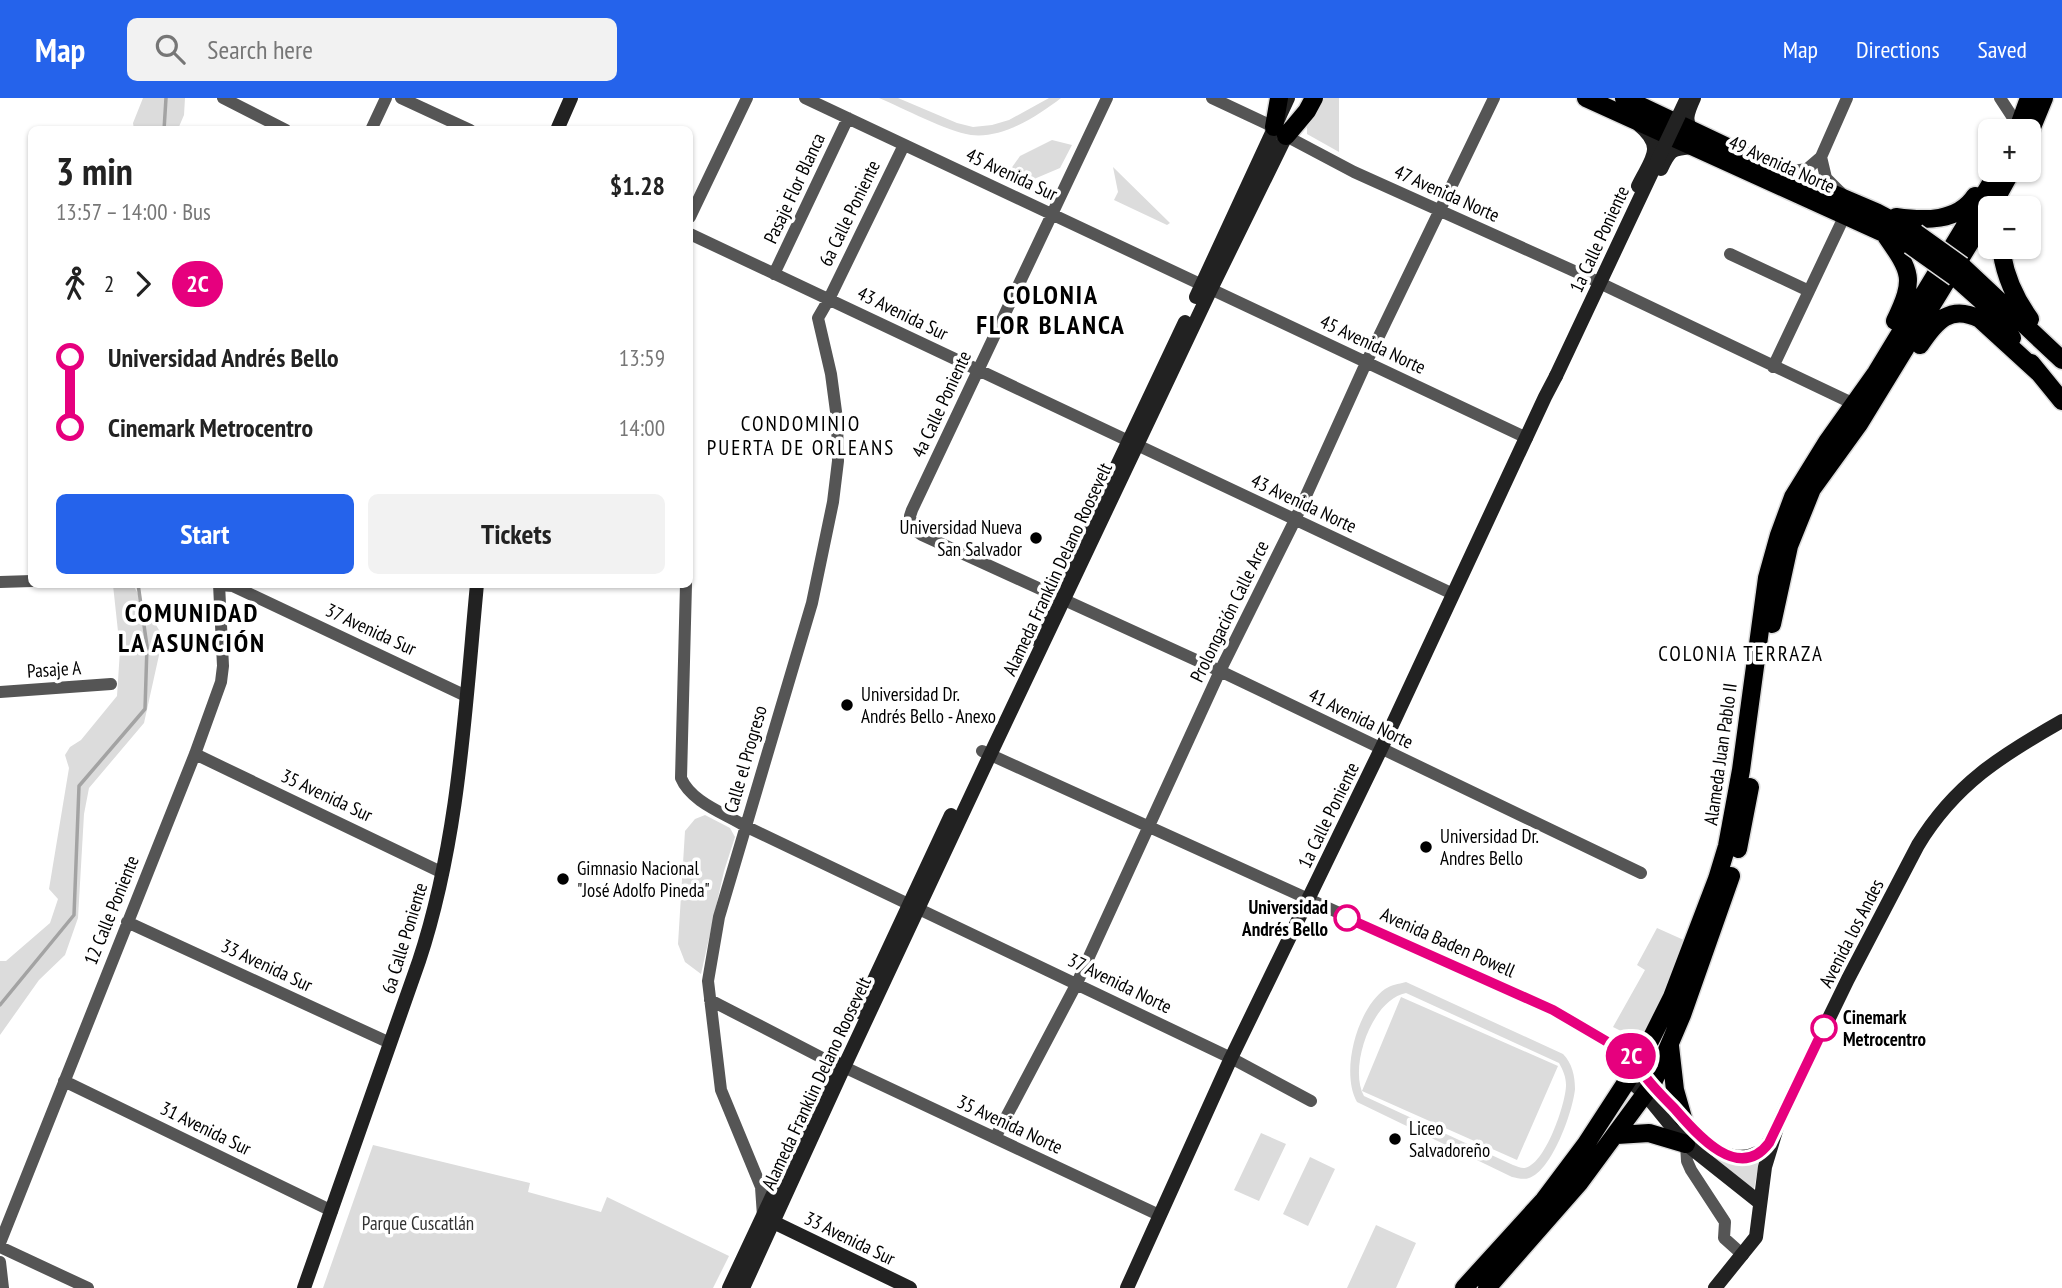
<!DOCTYPE html>
<meta charset="utf-8">
<style>
:root{--surface:#fff;--page:#f2f2f2;--text:#222;--muted:#767676;--accent:#2563eb}
body{margin:0;font-family:"PT Sans Narrow",sans-serif;background:var(--page);color:var(--text);height:100vh;display:flex;flex-direction:column;font-size:26px;white-space:nowrap}
*{box-sizing:border-box;margin:0}
p{font-size:23px;color:var(--muted)}
.icon{flex:none;width:38px;height:38px;fill:none;stroke:currentColor;stroke-width:2;stroke-linecap:round;stroke-linejoin:round}
.map{position:relative;flex:1;overflow:hidden}
.panel{position:absolute;left:28px;top:28px;width:665px;height:462px;display:flex;flex-direction:column;background:var(--surface);border-radius:10px;box-shadow:0 2px 5px #0004}
.panel>*{flex:none}
.badge{padding:0 14px;border-radius:23px;font-size:24px;line-height:46px}
.fabs{position:absolute;left:1978px;top:21px;display:grid;gap:14px}
.fabs a{display:grid;place-items:center;width:63px;height:63px;border-radius:10px;background:var(--surface);box-shadow:0 2px 5px #0004;font-size:35px}
.map>.badge{position:absolute;translate:-50% -50%;box-shadow:0 0 0 4px #fff}
.legs{display:flex;align-items:center;gap:10px;height:77px;padding:0 28px;font-size:23px}
.legs p{margin-inline-start:auto}
.headline{display:flex;align-items:center;justify-content:space-between;height:119px;padding:0 28px}
h1{font-size:38px;font-weight:600;line-height:52px}
.button{display:flex;gap:14px;margin-top:auto;padding:14px 28px}
.button a{flex:1;height:80px;border-radius:10px;background:var(--accent);color:#fff;font-size:28px;font-weight:600;line-height:80px;text-align:center}
.button a+a{background:var(--page);color:var(--text)}
ul{padding:0 28px;list-style:none}
li{display:flex;align-items:center;gap:24px;height:70px;font-size:26px}
li i{display:grid;place-items:center;width:10px;height:100%;margin:0 9px;background:currentColor}
li i::after{content:'';width:18px;height:18px;margin:-9px;border:5px solid;border-radius:50%;background:var(--surface)}
li p{margin-inline-start:auto}
li:first-child i{background:linear-gradient(#0000 50%,currentColor 0)}
li:last-child i{background:linear-gradient(currentColor 50%,#0000 0)}
header{display:flex;align-items:center;gap:42px;box-sizing:border-box;height:98px;padding:0 35px;background:var(--accent);color:#fff}
header strong{font-size:33px}
nav{display:flex;gap:38px;margin-inline-start:auto;font-size:24px}
.search{width:490px;height:63px;background:var(--page);display:flex;align-items:center;gap:18px;box-sizing:border-box;padding:0 24px;border-radius:10px;color:var(--muted);font-size:26px}
.map>svg:first-child{display:block}
.green{fill:#dcdcdc;fill-rule:evenodd}
.lines{fill:none;stroke-linecap:round;stroke-linejoin:round}
.stream{stroke:#a3a3a3;stroke-width:3.5}
.primary-casing{stroke:#dbdbdb;stroke-width:21}
.street{stroke:#555;stroke-width:12}
.secondary{stroke:#222;stroke-width:14}
.primary{stroke:#000;stroke-width:18}
.primary-bridge-casing{stroke:#dbdbdb;stroke-width:21;stroke-linecap:butt}
.secondary-bridge{stroke:#222;stroke-width:14}
.primary-bridge{stroke:#000;stroke-width:18}
.line-1-casing{stroke:#fff;stroke-width:16}
.line-1{stroke:#e6007e;stroke-width:10}
.poi-dot{fill:#000;stroke:#fff;stroke-width:2.5}
.stop-1-dot{fill:#fff;stroke:#e6007e;stroke-width:3.5}
.labels{text-anchor:middle;stroke-width:7;stroke-linejoin:round;paint-order:stroke}
.street-label{font-size:19px;fill:#000;stroke:#fff}
.poi-label{font-size:19px;fill:#000;stroke:#fff;text-anchor:start}
.stop-label{font-size:19px;font-weight:bold;fill:#000;stroke:#fff;text-anchor:end}
.park-label{font-size:19px;fill:#333;stroke:#fff}
.neighbourhood-label{font-size:21px;letter-spacing:2px;fill:#000;stroke:#fff}
.district-label{font-size:26px;font-weight:bold;letter-spacing:2px;fill:#000;stroke:#fff}
</style>
<header>
<strong>Map</strong>
<div class="search"><svg class="icon" aria-label="search" viewBox="0 0 24 24"><circle cx="10" cy="10" r="6"/><path d="M15 15l6 6"/></svg>Search here</div>
<nav><a>Map</a><a>Directions</a><a>Saved</a></nav>
</header>
<div class="map">
<svg width="2062" height="1190" viewBox="0 0 2062 1190">
<rect width="100%" height="100%" fill="#fff"/>
<path class="green" d="M143,0H185L184,17L178,31H134L133,25Z
M879,0H898L957,25L973,29L992,27L1009,22L1049,0H1061C1038,18 1002,41 971,37C946,33 903,10 879,0Z
M1317,0H1339V54L1307,36V24Z
M1052,42L1072,47L1060,70L1027,84L1008,75L1020,58Z
M1113,69L1170,125L1167,127L1114,102L1118,94Z
M113,487H133L163,539L144,625L89,690L84,716L78,820L65,857L39,882L0,937V863H6L50,825L58,801L49,791L69,670L65,657L70,649L81,642L117,598L120,552Z
M705,717L730,730L735,739L724,773L701,876L685,864L678,846L685,733L695,721Z
M1657,830L1686,843L1670,885L1641,943L1613,929L1645,872L1637,867Z
M1406,884L1563,956C1572,965 1575,978 1575,991C1573,1013 1552,1073 1529,1080C1524,1082 1517,1080 1512,1079L1357,1004C1340,974 1357,911 1385,891C1391,887 1398,886 1406,884ZM1406,895L1559,965C1563,972 1566,979 1566,987C1566,1005 1545,1068 1524,1070C1520,1070 1517,1068 1513,1067L1364,998C1348,970 1372,901 1406,895Z
M1401,899L1558,968L1517,1062L1362,993Z
M1679,1026C1701,1040 1733,1073 1760,1060L1754,1091L1689,1044Z
M1261,1035L1286,1046L1259,1103L1234,1092Z
M373,1047L530,1085L528,1094L601,1114L607,1099L729,1158L713,1190H323Z
M1310,1059L1335,1071L1308,1128L1283,1116Z
M1376,1127L1416,1145L1396,1190H1347Z"/>
<g class="lines">
<path class="stream" d="M164,32L166,0
M0,907L74,817L79,688L145,611L147,548L138,486"/>
<g class="primary-casing">
<path id="primary" d="M1586,0L1910,147
M1624,0L1761,65L1876,114L1916,135
M1274,29L1279,0
M2017,33L2029,0
M1286,38L1307,13L1314,0
M2028,39L2044,0
M1991,110L2012,72
M1896,119C1924,123 1958,124 1975,98
M1884,135C1911,174 1916,179 1895,223
M2001,149C2004,176 2014,199 2030,221
M1962,168L2062,262
M1955,179L1983,204L2012,240
M1920,247C1936,223 1950,206 1980,221L2038,274
M2031,265L2062,303
M1772,526L1789,448L1812,391L1859,326L1990,112
M1738,751L1750,689
M1670,948L1675,992L1683,1020
M1617,1037L1649,1035L1686,1046
M1464,1190L1544,1102L1586,1046L1640,963L1672,899L1717,781L1727,748L1741,672L1767,480L1779,437L1793,399L1827,344L1876,275L1999,72
M1487,1190L1580,1084L1653,985L1682,917L1731,778"/>
</g>
<path class="street" d="M223,0L286,32
M401,0L470,32
M805,0L1527,340
M1107,0L912,412L910,418L912,430L922,437L1220,573L1641,775
M1212,0L1274,29
M2000,0L2019,29
M371,32L386,0
M1286,38L1354,74L1594,182
M1821,59L1826,80L1842,96
M1786,74L1807,71L1821,59L1847,0
M690,119L747,0
M690,136L1453,496
M1730,156L1809,193
M774,176L848,20
M1606,188L1854,306
M1773,269L1845,117
M0,484L32,483
M686,486L681,680C691,704 724,715 745,728L1231,960L1311,1003
M219,487L233,488L466,598
M0,594L111,586
M982,653L1553,912L1644,965L1656,966L1664,960
M195,656L443,775
M127,824L390,945
M710,902L834,966
M844,969L1159,1117
M64,983L332,1113
M995,1040L1077,885L1220,573L1295,422L1366,265L1494,0
M1686,1046L1687,1063L1691,1072L1725,1124L1724,1140L1743,1157
M763,1118L761,1089L721,992L708,883L719,819L812,505L833,404L838,363L837,321L831,276L818,220L829,201L904,47
M0,1145L195,656L221,584L223,568L219,486
M0,1149L88,1190
M0,1164L3,1190"/>
<path class="secondary" d="M1694,0C1688,13 1682,26 1696,35
M557,32L571,0
M1661,71C1670,52 1671,51 1692,49
M1638,88C1651,61 1666,50 1639,27
M1196,199L1288,0
M1035,541L1185,224
M859,914L951,717
M1636,970C1642,976 1650,982 1655,989C1676,1013 1715,1070 1752,1057C1762,1054 1766,1050 1771,1040
M1628,981L1646,997L1686,1046L1759,1104
M767,1121L910,1190
M304,1190L419,863C459,742 465,612 477,486
M729,1190L835,964
M743,1190L844,969L990,657L1211,191L1290,30
M1127,1190L1231,960L1381,651L1545,299L1556,278
M1715,1190L1756,1139L1765,1069L1779,1023L1848,881L1918,747C1955,686 2002,657 2062,623"/>
<use href="#primary" class="primary"/>
<g class="primary-bridge-casing">
<path id="primary-bridge" d="M1916,135L1962,168
M1910,147L1955,179"/>
</g>
<path class="secondary-bridge" d="M1556,278L1687,0"/>
<use href="#primary-bridge" class="primary-bridge"/>
</g>
<g class="lines">
<g class="line-1-casing">
<path id="line-1" d="M1347,820L1553,912L1640,963C1641,967 1642,975 1645,978C1652,988 1665,1001 1674,1010C1695,1034 1738,1086 1769,1045L1824,930"/>
</g>
<use href="#line-1" class="line-1"/>
</g>
<g class="poi-dot">
<circle cx="1036" cy="440" r="7"/>
<circle cx="847" cy="607" r="7"/>
<circle cx="1426" cy="749" r="7"/>
<circle cx="563" cy="781" r="7"/>
<circle cx="1395" cy="1041" r="7"/>
</g>
<g class="stop-1-dot">
<circle cx="1347" cy="820" r="12"/>
<circle cx="1824" cy="930" r="12"/>
</g>
<g class="labels">
<g class="street-label">
<text transform="translate(1782 66) rotate(24)" y="7">49 Avenida Norte</text>
<text transform="translate(1012 76) rotate(25)" y="7">45 Avenida Sur</text>
<text transform="translate(794 90) rotate(-65)" y="7">Pasaje Flor Blanca</text>
<text transform="translate(1447 95) rotate(24)" y="7">47 Avenida Norte</text>
<text transform="translate(849 115) rotate(-64)" y="7">6a Calle Poniente</text>
<text transform="translate(1599 141) rotate(-65)" y="7">1a Calle Poniente</text>
<text transform="translate(903 215) rotate(26)" y="7">43 Avenida Sur</text>
<text transform="translate(1373 246) rotate(25)" y="7">45 Avenida Norte</text>
<text transform="translate(941 306) rotate(-65)" y="7">4a Calle Poniente</text>
<text transform="translate(1304 405) rotate(25)" y="7">43 Avenida Norte</text>
<text transform="translate(1057 471) rotate(-65)" y="7">Alameda Franklin Delano Roosevelt</text>
<text transform="translate(1229 513) rotate(-64)" y="7">Prolongación Calle Arce</text>
<text transform="translate(371 531) rotate(25)" y="7">37 Avenida Sur</text>
<text transform="translate(54 571) rotate(-4)" y="7">Pasaje A</text>
<text transform="translate(1361 620) rotate(26)" y="7">41 Avenida Norte</text>
<text transform="translate(1720 656) rotate(-82)" y="7">Alameda Juan Pablo II</text>
<text transform="translate(745 661) rotate(-74)" y="7">Calle el Progreso</text>
<text transform="translate(327 697) rotate(25)" y="7">35 Avenida Sur</text>
<text transform="translate(1328 717) rotate(-64)" y="7">1a Calle Poniente</text>
<text transform="translate(111 812) rotate(-68)" y="7">12 Calle Poniente</text>
<text transform="translate(1851 835) rotate(-63)" y="7">Avenida los Andes</text>
<text transform="translate(404 840) rotate(-73)" y="7">6a Calle Poniente</text>
<text transform="translate(1448 844) rotate(24)" y="7">Avenida Baden Powell</text>
<text transform="translate(267 867) rotate(25)" y="7">33 Avenida Sur</text>
<text transform="translate(1120 885) rotate(26)" y="7">37 Avenida Norte</text>
<text transform="translate(816 985) rotate(-65)" y="7">Alameda Franklin Delano Roosevelt</text>
<text transform="translate(1010 1026) rotate(25)" y="7">35 Avenida Norte</text>
<text transform="translate(206 1030) rotate(26)" y="7">31 Avenida Sur</text>
<text transform="translate(850 1140) rotate(26)" y="7">33 Avenida Sur</text>
</g>
<g class="poi-label">
<text x="1022" y="436" text-anchor="end">Universidad Nueva<tspan x="1022" dy="22">San Salvador</tspan></text>
<text x="861" y="603">Universidad Dr.<tspan x="861" dy="22">Andrés Bello - Anexo</tspan></text>
<text x="1440" y="745">Universidad Dr.<tspan x="1440" dy="22">Andres Bello</tspan></text>
<text x="577" y="777">Gimnasio Nacional<tspan x="577" dy="22">"José Adolfo Pineda"</tspan></text>
<text x="1409" y="1037">Liceo<tspan x="1409" dy="22">Salvadoreño</tspan></text>
</g>
<g class="stop-label">
<text x="1328" y="816">Universidad<tspan x="1328" dy="22">Andrés Bello</tspan></text>
<text x="1843" y="926" text-anchor="start">Cinemark<tspan x="1843" dy="22">Metrocentro</tspan></text>
</g>
<g class="park-label">
<text x="418" y="1132">Parque Cuscatlán</text>
</g>
<g class="neighbourhood-label">
<text x="801" y="333">CONDOMINIO<tspan x="801" dy="24">PUERTA DE ORLEANS</tspan></text>
<text x="1741" y="563">COLONIA TERRAZA</text>
</g>
<g class="district-label">
<text x="1051" y="206">COLONIA<tspan x="1051" dy="30">FLOR BLANCA</tspan></text>
<text x="192" y="524">COMUNIDAD<tspan x="192" dy="30">LA ASUNCIÓN</tspan></text>
</g>
</g>
</svg>
<div class="fabs">
<a>+</a>
<a>−</a>
</div>
<b class="badge" style="left:1631px;top:958px;background:#e6007e;color:#fff">2C</b>
<section class="panel">
<div class="headline"><div><h1>3 min</h1><p>13:57 – 14:00 · Bus</p></div><b>$1.28</b></div>
<div class="legs"><svg class="icon" aria-label="walk" viewBox="0 0 24 24"><circle cx="13" cy="4" r="2"/><path d="M13 8l-2 6 4 7M11 14l-3 7M7 12l3-4h3l4 4"/></svg>2<svg class="icon" aria-label="forward" viewBox="0 0 24 24"><path d="M9 5l7 7-7 7"/></svg><b class="badge" style="background:#e6007e;color:#fff">2C</b></div>
<ul>
<li><i style="color:#e6007e"></i><b>Universidad Andrés Bello</b><p>13:59</p></li>
<li><i style="color:#e6007e"></i><b>Cinemark Metrocentro</b><p>14:00</p></li>
</ul>
<div class="button"><a>Start</a><a>Tickets</a></div>
</section>
</div>
